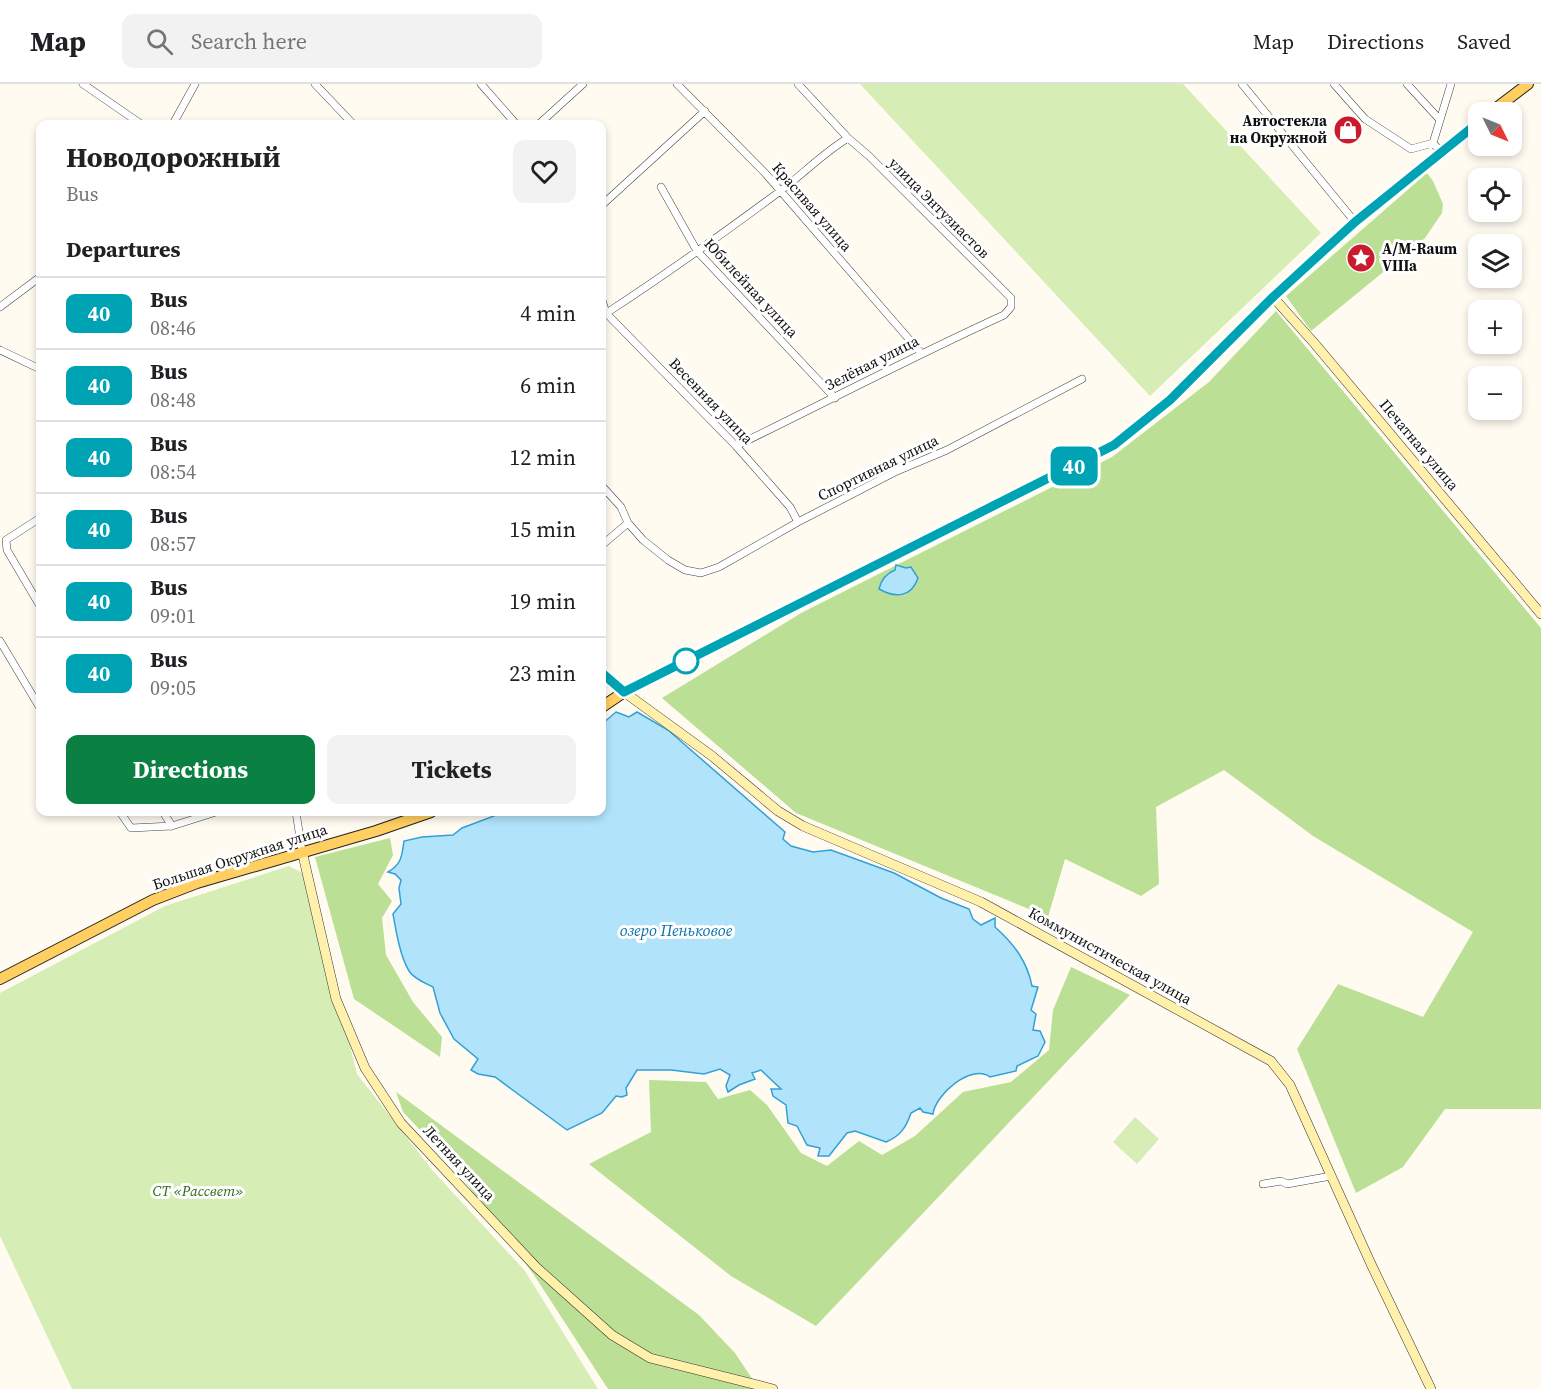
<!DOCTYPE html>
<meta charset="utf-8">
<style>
:root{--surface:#fff;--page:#f2f2f2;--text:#202124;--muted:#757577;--line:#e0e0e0;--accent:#0b8043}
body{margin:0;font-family:"Source Serif 4",serif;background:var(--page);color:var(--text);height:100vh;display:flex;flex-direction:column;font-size:22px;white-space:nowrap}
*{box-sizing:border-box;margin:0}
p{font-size:20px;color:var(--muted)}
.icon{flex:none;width:33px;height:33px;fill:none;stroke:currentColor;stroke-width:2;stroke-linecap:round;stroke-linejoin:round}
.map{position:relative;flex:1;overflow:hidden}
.side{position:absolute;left:36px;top:36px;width:570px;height:696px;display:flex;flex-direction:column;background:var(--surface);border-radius:12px;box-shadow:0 3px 9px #0003}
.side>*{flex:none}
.badge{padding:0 12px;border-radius:9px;font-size:21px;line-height:39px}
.needle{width:39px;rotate:133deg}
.fabs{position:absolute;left:1468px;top:18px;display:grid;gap:12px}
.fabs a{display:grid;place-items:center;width:54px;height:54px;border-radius:12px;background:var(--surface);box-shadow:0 3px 9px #0003;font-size:30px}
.map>.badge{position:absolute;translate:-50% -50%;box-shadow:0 0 0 3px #fff}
h2{padding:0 30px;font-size:22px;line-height:54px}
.round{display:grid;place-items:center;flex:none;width:63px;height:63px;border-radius:12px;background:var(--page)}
.summary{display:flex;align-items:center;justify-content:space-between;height:102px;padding:0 30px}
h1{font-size:28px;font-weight:700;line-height:45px}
.primary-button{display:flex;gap:12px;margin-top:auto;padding:12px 30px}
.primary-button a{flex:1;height:69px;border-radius:12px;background:var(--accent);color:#fff;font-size:24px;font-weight:700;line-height:69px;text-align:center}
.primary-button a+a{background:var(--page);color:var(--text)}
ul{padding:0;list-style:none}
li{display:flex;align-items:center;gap:18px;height:72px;padding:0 30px;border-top:2px solid var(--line)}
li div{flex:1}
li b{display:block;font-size:22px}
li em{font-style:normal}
li .badge{min-width:66px;font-weight:700;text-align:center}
header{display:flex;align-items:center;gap:36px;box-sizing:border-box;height:84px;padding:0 30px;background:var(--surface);border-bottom:2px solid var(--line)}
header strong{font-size:28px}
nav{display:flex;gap:33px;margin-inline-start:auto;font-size:21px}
.search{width:420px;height:54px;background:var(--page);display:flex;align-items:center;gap:15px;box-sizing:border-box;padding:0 21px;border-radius:12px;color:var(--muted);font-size:22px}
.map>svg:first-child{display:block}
.green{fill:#d6edb6}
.forest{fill:#bbdf94}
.water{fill:#b1e4fb;stroke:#32a0d8;stroke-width:1.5}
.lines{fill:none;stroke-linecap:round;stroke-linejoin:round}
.street-casing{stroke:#424242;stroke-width:8}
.secondary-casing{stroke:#313131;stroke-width:10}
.primary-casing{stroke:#202020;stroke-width:12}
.street{stroke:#fff;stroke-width:7}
.secondary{stroke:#fff1ac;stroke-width:9}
.primary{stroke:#ffcf61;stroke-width:10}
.line-casing{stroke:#fff;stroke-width:14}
.line{stroke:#00a3b4;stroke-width:9}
.stop-dot{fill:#fff;stroke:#00a3b4;stroke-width:3}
.labels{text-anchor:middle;stroke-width:6;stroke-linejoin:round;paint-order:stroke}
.poi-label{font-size:15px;font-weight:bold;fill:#0f0f0f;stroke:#fff;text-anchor:end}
.street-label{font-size:15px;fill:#0f0f0f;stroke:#fff}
.park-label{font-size:15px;font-style:italic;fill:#2f6c19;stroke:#fff}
.water-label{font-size:16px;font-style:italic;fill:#0d70ab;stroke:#fff}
</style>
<header>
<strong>Map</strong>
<div class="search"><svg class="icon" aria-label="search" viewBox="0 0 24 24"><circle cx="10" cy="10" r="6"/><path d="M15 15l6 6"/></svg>Search here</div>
<nav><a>Map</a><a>Directions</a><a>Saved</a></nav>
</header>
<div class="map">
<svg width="1541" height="1305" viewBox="0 0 1541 1305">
<rect width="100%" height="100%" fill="#fffbf1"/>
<path class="green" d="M860,0H1183L1321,149L1150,312Z
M289,782L308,792L357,990L433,1087L525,1187L598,1305H72L0,1152V909L165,822Z
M1135,1033L1159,1055L1137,1080L1113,1058Z"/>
<path class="forest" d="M1427,89L1433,97L1443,120L1442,129L1425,154L1311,247L1286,212Z
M1276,227L1541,544V1025H1445L1403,1083L1356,1109L1297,965L1338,900L1423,933L1473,848L1313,752L1224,686L1156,723L1159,800L1141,812L1065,775L1048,833L796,729L662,614L803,528L1112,373L1209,298Z
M390,754L393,771L378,800L392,817L382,834L386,871L413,918L442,953L440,973L354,915L315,773Z
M1071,883L1130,911L816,1242L731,1192L589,1080L651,1048L649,996L706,998L718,1015L750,1006L767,1021L801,1069L827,1082L859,1057L882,1071L915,1052L963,1008L1011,998L1049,966L1053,926Z
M396,1008L699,1231L735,1269L759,1305H608L534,1191L453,1081L403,1028Z"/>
<path class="water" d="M896,481L906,484L911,483L918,494C911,514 895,514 879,505C881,496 885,490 895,486Z
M616,628L629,633L637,628L668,646L785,748L783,755L791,762L813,768L831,766L894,789L941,814L969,825L973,835L981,841L995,834V843C1014,860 1027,877 1032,902L1038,903L1031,926L1036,930L1033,946L1040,947L1045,958L1038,972L1017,982L1016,987L990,993C971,979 935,1011 933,1030L923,1028L920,1024L911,1029C906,1044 900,1052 886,1058L855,1047L847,1049L829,1072H818L820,1064L807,1061L797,1042L788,1039L786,1021L773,1012L771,1005H781L761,986L752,989L755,995L739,1001L728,1008L726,1002L730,991L720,985L704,990L671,986H637L626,1004L627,1011L622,1013L616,1012L602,1029L567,1046L495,993L478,990L471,986L478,975L454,955L440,929L433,903C425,899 414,895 409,887C400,872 396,847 393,830L401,820L399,804L401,796L395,790L388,788C402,780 402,771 404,757L422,753L453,751L462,744L494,732L496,728H602V640Z"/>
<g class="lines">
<g class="street-casing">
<path id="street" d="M83,0L141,40
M315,0L353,40
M481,0L516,40
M677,0L765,89L921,269
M1242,0L1355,138
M1334,0L1365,35L1411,65L1433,59
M1407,0L1440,36
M173,40L195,0
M539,40L583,0
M1441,68L1433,59L1451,0
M661,103L697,167L835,314
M602,121L705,27
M602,216L606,229L736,362L790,423L798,438
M0,223L40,193
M602,232C662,193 721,151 779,108C802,91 823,69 848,54L798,0
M0,266L40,285
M736,362C826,318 914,272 1004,231L1011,223V214L869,72L848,54
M602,402L621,423L628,439L643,456L668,476L685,486L701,489L719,483L798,438L897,387L947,366L1082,295
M40,434L6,456L7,466L40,522
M602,461L628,439
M0,557L40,624
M602,589L624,608
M120,728L131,744L172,742L216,728
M163,728L172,742
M296,728L302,767
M1263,1100L1281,1097L1287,1100L1331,1092"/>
</g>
<g class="secondary-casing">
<path id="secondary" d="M1273,213L1315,260L1541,530
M624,608L712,672L778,727L803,742L981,818L1271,977L1290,1001L1371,1180L1431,1305
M302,767L336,915L365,984L401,1039L536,1183L612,1251L650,1274L773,1305"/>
</g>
<g class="primary-casing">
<path id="primary" d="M1491,28L1528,0
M602,623L624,608L1114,361L1170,316L1273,213L1355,138L1479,38
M0,895L153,816L197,799L376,747L431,728"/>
</g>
<use href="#street" class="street"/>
<use href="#secondary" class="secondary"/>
<use href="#primary" class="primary"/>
</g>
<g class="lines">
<g class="line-casing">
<path id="line" d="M602,589L624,608L1114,361L1170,316L1273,213L1355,138L1479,38"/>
</g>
<use href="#line" class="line"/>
</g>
<defs>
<g id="shop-disc" transform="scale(1.5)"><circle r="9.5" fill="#ca1b2e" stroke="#fff"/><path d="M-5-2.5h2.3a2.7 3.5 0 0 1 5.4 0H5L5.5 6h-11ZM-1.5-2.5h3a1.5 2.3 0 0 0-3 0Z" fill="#fff"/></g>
<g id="sight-disc" transform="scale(1.5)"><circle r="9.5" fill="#ca1b2e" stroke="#fff"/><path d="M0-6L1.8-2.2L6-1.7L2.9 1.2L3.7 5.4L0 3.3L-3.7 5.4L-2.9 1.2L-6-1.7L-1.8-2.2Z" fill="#fff"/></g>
</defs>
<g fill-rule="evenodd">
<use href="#shop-disc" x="1348" y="46"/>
<use href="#sight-disc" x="1361" y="174"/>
</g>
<circle class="stop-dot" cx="686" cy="577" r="12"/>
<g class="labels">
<g class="poi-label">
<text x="1327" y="42">Автостекла<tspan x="1327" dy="17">на Окружной</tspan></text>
<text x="1382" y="170" text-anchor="start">A/M-Raum<tspan x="1382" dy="17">VIIIa</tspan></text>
</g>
<g class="street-label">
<text transform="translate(812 123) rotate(49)" y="5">Красивая улица</text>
<text transform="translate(939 124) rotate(45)" y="5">улица Энтузиастов</text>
<text transform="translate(751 204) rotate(47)" y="5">Юбилейная улица</text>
<text transform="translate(872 279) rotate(-27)" y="5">Зелёная улица</text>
<text transform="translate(711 317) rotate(46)" y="5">Весенняя улица</text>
<text transform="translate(1419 361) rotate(50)" y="5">Печатная улица</text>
<text transform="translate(878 384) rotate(-26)" y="5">Спортивная улица</text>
<text transform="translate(240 773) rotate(-18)" y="5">Большая Окружная улица</text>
<text transform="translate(1110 872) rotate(29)" y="5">Коммунистическая улица</text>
<text transform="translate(459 1079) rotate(47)" y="5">Летняя улица</text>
</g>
<g class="park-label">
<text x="198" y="1112">СТ «Рассвет»</text>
</g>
<g class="water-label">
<text x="676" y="852">озеро Пеньковое</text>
</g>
</g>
</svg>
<div class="fabs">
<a><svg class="needle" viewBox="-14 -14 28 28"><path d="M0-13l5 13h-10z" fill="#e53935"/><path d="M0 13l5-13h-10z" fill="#757577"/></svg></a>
<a><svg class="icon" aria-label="locate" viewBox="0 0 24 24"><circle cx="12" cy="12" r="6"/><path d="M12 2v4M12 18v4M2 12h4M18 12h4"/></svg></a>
<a><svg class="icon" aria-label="layers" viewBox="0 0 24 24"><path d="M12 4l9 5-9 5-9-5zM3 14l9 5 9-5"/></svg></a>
<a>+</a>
<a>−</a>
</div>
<b class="badge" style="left:1074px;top:382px;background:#00a3b4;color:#fff">40</b>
<section class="side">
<div class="summary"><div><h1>Новодорожный</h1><p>Bus</p></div><a class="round"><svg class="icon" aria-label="heart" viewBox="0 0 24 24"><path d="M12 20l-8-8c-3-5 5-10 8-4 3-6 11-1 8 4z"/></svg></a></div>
<h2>Departures</h2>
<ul>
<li><span class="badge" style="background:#00a3b4;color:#fff">40</span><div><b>Bus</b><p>08:46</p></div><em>4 min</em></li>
<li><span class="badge" style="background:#00a3b4;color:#fff">40</span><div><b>Bus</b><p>08:48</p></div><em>6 min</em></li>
<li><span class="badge" style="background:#00a3b4;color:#fff">40</span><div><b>Bus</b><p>08:54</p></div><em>12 min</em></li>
<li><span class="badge" style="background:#00a3b4;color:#fff">40</span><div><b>Bus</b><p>08:57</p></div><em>15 min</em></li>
<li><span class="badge" style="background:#00a3b4;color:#fff">40</span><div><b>Bus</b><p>09:01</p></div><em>19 min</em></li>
<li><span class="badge" style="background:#00a3b4;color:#fff">40</span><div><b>Bus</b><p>09:05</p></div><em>23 min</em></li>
</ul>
<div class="primary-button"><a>Directions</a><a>Tickets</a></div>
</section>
</div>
